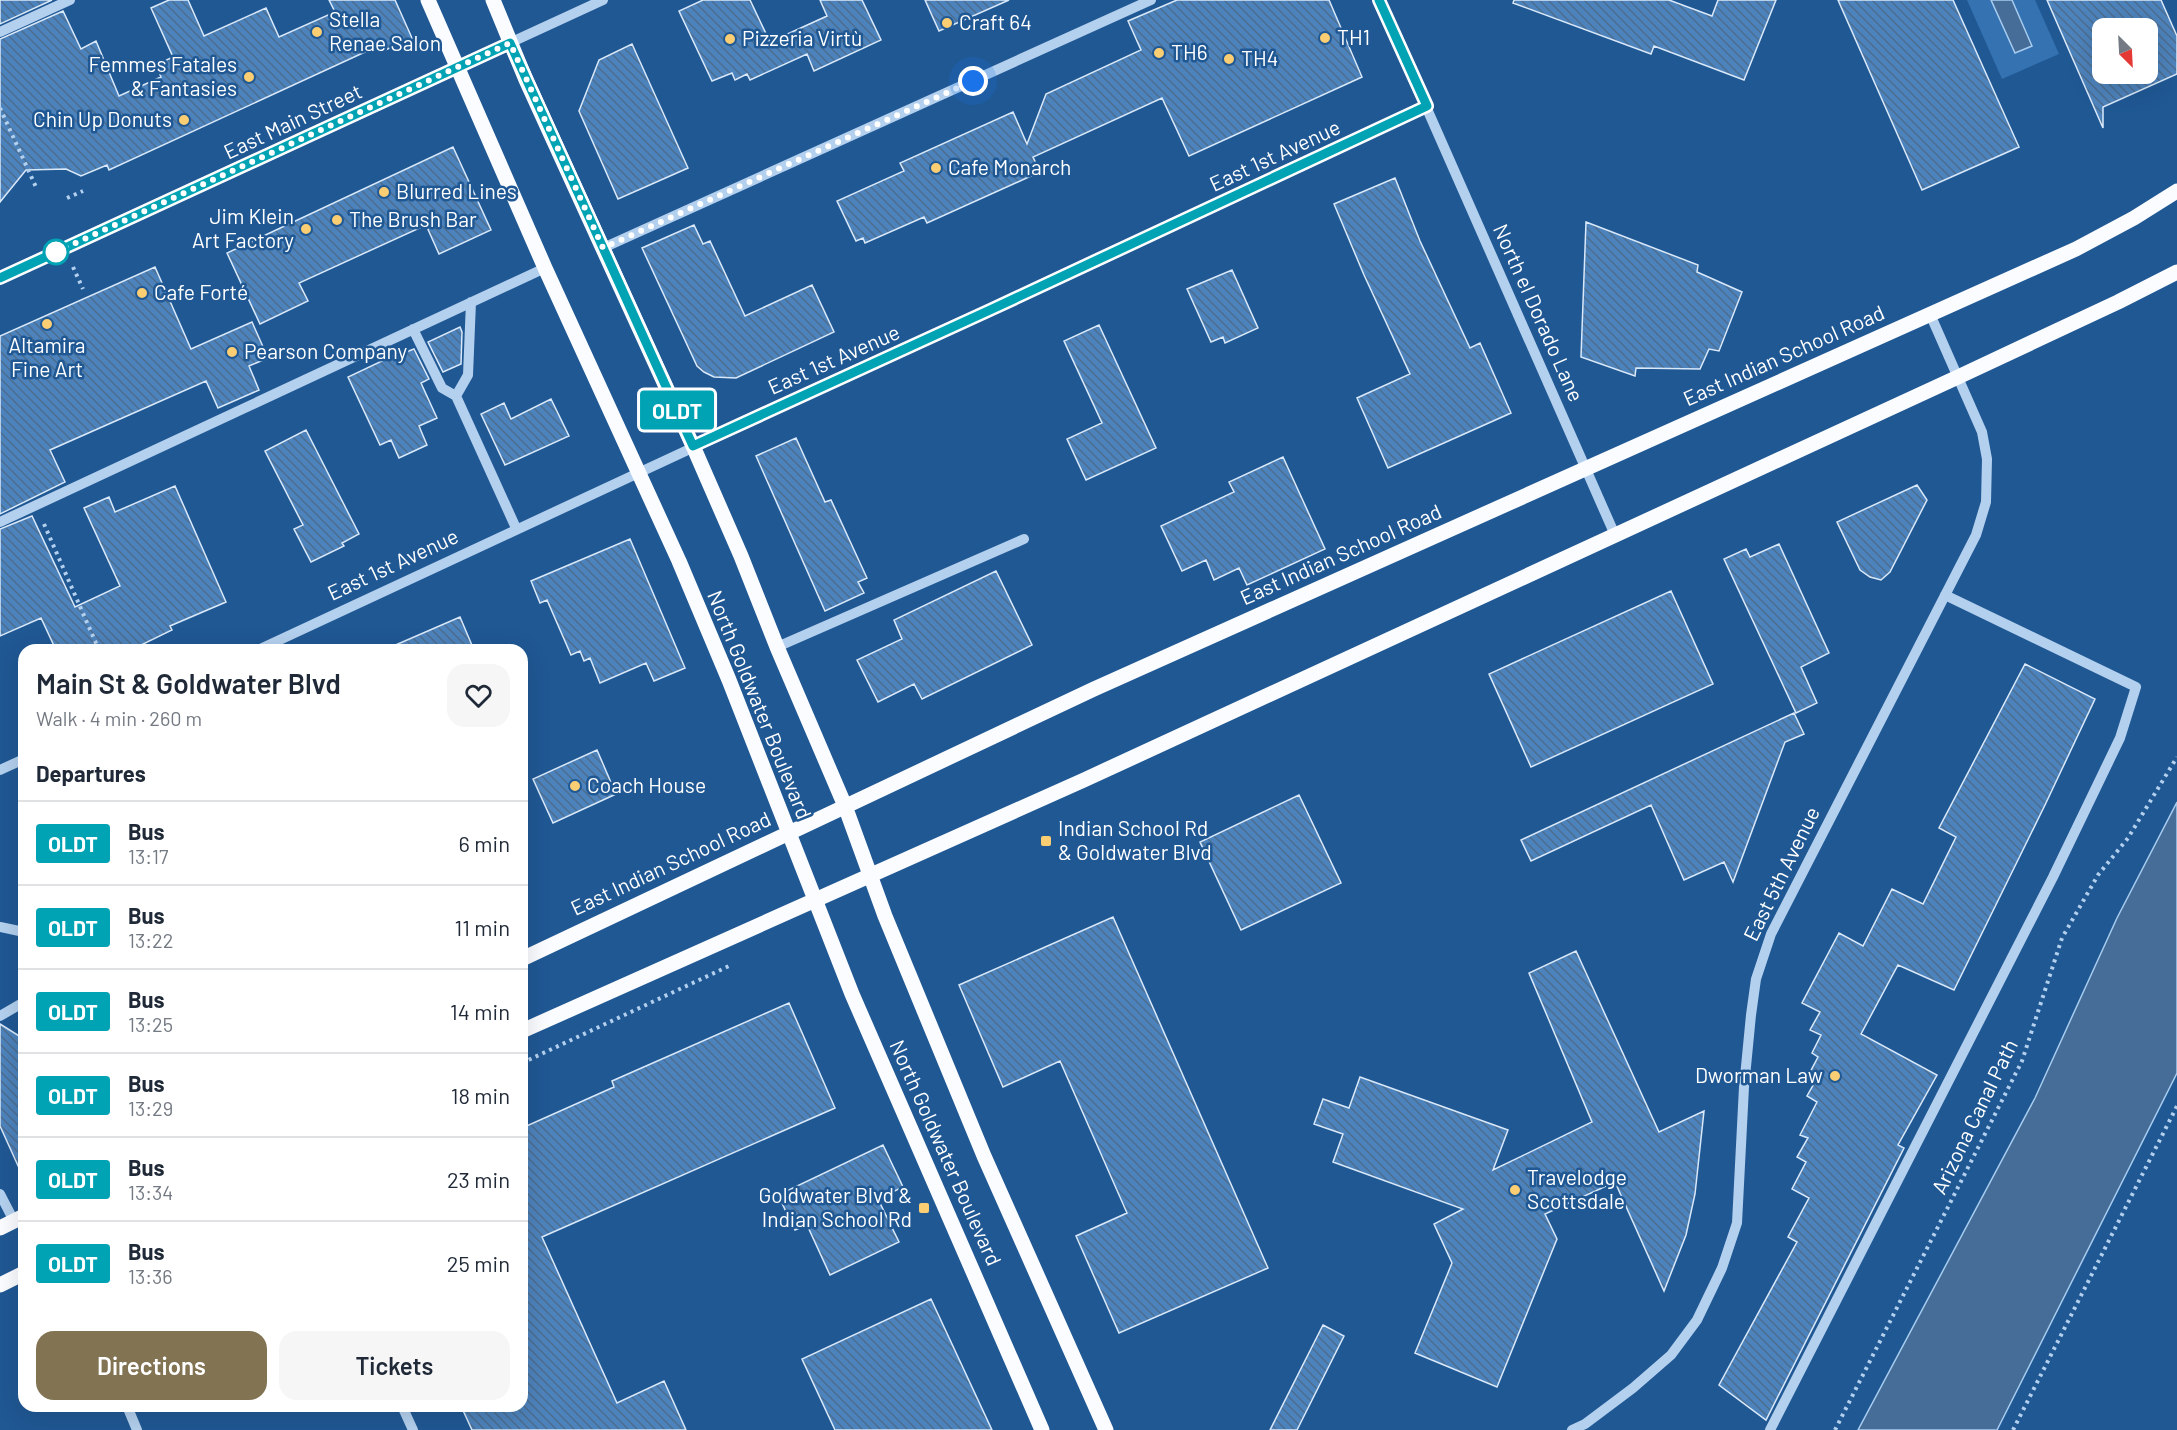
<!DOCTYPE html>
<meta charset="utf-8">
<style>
:root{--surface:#fff;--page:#f6f6f7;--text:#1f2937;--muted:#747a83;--line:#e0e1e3;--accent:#827352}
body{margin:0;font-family:Barlow,sans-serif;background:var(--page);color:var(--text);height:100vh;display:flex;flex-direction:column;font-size:22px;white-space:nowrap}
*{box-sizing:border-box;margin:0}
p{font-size:20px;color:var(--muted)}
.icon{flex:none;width:33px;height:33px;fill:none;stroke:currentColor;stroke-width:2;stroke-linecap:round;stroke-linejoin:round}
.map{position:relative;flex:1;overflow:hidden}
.drawer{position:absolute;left:18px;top:644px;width:510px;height:768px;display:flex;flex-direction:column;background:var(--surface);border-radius:18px;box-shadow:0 6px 24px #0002}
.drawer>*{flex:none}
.badge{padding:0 12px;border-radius:4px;font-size:21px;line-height:39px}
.needle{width:39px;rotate:156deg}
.controls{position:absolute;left:2092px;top:18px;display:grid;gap:12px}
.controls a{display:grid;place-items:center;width:66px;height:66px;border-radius:12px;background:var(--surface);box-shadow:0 6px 24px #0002;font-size:30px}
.you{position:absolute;width:30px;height:30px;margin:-15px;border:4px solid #fff;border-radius:50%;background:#1a73e8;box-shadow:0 0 0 9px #1a73e833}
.map>.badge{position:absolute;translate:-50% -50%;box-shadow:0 0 0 3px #fff}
h2{padding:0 18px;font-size:22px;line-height:54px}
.round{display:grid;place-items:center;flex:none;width:63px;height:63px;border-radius:18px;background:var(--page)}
.head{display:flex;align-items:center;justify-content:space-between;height:102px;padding:0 18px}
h1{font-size:28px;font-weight:600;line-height:45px}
.button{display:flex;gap:12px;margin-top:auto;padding:12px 18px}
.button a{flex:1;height:69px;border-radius:18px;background:var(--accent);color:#fff;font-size:24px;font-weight:600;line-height:69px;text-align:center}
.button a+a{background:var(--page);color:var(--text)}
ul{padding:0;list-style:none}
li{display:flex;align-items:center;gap:18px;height:84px;padding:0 18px;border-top:2px solid var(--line)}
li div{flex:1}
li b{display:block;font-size:22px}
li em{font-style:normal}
li .badge{min-width:66px;font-weight:700;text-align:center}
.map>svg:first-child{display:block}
.pitch{fill:#3472b1}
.water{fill:#456d97;stroke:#a7ccef;stroke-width:1.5}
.building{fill:url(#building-back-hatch);stroke:#d9e9fa;stroke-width:1.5;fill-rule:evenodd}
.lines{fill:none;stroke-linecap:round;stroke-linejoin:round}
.path{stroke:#b3d0ee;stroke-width:4;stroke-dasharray:3 4.5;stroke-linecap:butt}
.minor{stroke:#b3d0ee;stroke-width:10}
.major{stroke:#fafcff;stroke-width:15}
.line-casing{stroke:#fff;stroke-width:14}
.line{stroke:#00a3b4;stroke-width:9}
.walk{stroke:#fff;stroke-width:6;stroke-dasharray:0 10.8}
.poi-dot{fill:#fbce74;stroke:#205894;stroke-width:2}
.stop-dot{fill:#fff;stroke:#00a3b4;stroke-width:3}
.labels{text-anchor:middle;stroke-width:5;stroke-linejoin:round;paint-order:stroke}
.poi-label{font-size:21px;fill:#fff;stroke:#205894;text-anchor:start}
.street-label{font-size:21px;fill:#fff;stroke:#205894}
</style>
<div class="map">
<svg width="2177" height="1430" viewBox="0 0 2177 1430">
<defs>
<pattern id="building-back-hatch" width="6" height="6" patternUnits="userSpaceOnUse" patternTransform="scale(1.5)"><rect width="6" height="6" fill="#4d83bc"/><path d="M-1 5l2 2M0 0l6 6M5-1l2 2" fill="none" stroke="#4d6d8f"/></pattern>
</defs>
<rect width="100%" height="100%" fill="#205894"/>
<path class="pitch" d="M1967,0H2035L2059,54L2002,79Z"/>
<path class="water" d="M1991,0H2012L2032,46L2015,53Z
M2177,802V1073L1997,1430H1858L2035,1098L2117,918Z"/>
<path class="building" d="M0,0H52L0,24Z
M169,0H188L204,36L266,8L279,37L335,12L329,0H395L412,38L381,52L378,46L109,170L107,165L81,176L66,169L26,170L0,202V39L63,11L81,49L96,41L119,96L161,77L156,65L173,57L151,8Z
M703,0H750L770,42L827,16L820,0H862L881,40L814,71L807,54L750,80L747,74L735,80L732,73L712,81L679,11Z
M925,0H1009L939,31Z
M1177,0H1329L1362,77L1189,156L1162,98L1033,157L1040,172L927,223L924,217L865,243L863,238L856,241L837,201L904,171L900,163L1013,112L1027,144L1046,94L1141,50L1128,21Z
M1514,0H1669L1712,16L1718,0H1776L1744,80L1654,46L1651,54L1513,3Z
M1838,0H1953L2019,147L1922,190Z
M2047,0H2161L2177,36V74L2103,107V128ZM2103,28H2148V74H2103Z
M632,44L688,168L618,199L579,111L599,60Z
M453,147L491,230L439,254L426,225L299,283L308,301L260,324L227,253Z
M1395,178L1420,241L1470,348L1480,343L1511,413L1388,468L1357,398L1410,374L1364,275L1334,204Z
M1586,222L1698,265L1697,272L1742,292L1719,351L1709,349L1700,369L1636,368L1635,376L1581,357Z
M694,225L703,244L710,241L745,316L812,285L834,332L736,378L714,377L704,372L697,366L642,248Z
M155,267L191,349L252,322L268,358L249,366L259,390L218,408L206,381L50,450L65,482L0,514V336Z
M1232,270L1258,328L1225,343L1223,337L1211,342L1187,289Z
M1099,325L1156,448L1086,480L1067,439L1102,423L1064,341Z
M460,327L462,332L461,364L443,372L428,342Z
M414,349L429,379L421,383L437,418L419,426L427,445L399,458L391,440L380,445L348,377L405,350L406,352Z
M551,399L569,436L505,465L481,414L504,403L511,419Z
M306,430L359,534L342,543L344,546L311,562L294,529L303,525L265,451Z
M796,438L825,502L831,500L867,578L858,582L864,593L825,611L756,456Z
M1283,457L1325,549L1247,585L1239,568L1214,580L1206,560L1182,571L1161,526L1234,492L1229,482Z
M1917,485L1927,500L1890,572L1881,580L1870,577L1860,570L1837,522Z
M175,486L226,602L170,626L172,630L131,650H56L41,618L0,636V529L32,516L75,607L120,586L84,508L109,497L115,512Z
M630,539L685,668L654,681L646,663L600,683L590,658L584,661L580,651L571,655L547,600L540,603L531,581Z
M1779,544L1829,653L1801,667L1817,703L1796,713L1724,559L1746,549L1750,557Z
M996,571L1032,645L922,699L914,684L878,702L857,660L902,639L894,620Z
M1671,591L1713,684L1531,767L1489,674Z
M460,617L474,650H384Z
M2025,664L2095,699L2045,805L1954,990L1898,965L1861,1034L1937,1075L1898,1145L1904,1148L1766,1420L1719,1385L1797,1242L1788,1237L1809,1198L1792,1189L1806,1162L1797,1157L1808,1138L1800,1135L1817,1102L1807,1096L1816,1080L1808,1076L1818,1057L1812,1053L1821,1035L1810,1030L1820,1012L1802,1003L1839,933L1863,946L1892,889L1923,904L1956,837L1939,828Z
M1794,713L1804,734L1785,742L1733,882L1724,862L1684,880L1651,805L1531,861L1521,840Z
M597,750L616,794L553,823L533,779Z
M1299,795L1341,883L1241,930L1200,842Z
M1113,917L1268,1268L1119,1333L1076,1236L1127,1213L1060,1061L1003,1087L959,985Z
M1576,951L1659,1132L1704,1111L1695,1194L1686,1235L1664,1291L1615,1182L1545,1214L1557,1239L1497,1387L1415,1353L1452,1263L1434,1224L1463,1209L1333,1162L1343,1134L1314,1124L1323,1099L1349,1108L1360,1077L1508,1130L1493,1170L1592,1122L1529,973Z
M789,1003L835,1108L542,1237L617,1403L664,1381L686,1430H472L461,1406H522V1128L614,1087L612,1081Z
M0,1024L24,1039V1179L0,1126Z
M883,1145L903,1187L878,1199L899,1242L830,1275L807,1225L795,1230L778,1195Z
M931,1299L992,1430H835L802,1359Z
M1323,1325L1344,1336L1297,1430H1270Z"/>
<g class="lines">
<path class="path" d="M0,108L36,187
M67,198L83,191
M73,267L83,289
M44,524L99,650
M522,1063L729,966
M1835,1430L2022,1061L2062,938L2098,875L2128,838L2177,757
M2013,1430L2177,1106"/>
<path class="minor" d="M1379,0L1615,535
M0,32L70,0
M603,248L1151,0
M0,278L603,0
M413,329L442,388L456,396L516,528
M456,396L468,375L471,302
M0,522L545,268
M777,647L1024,539
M258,650L1427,106
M0,770L24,759
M0,927L24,932
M0,1016L24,1002
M0,1194L14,1221
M127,1406L137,1430
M402,1406L413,1430
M1572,1430L1585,1424L1633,1388L1671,1355L1697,1320L1722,1268L1737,1223L1744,1087L1751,1015L1756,979L1771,934L1976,535L1986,502L1987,459L1982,432L1930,314
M1770,1430L2053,877L2120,738L2136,687L1945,595"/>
<path class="major" d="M428,0L545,268L679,561L729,680L852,994L1042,1430
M493,0L526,80L693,446L741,556L777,647L845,806L885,916L984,1156L1106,1430
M522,959L1094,689L2076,249L2134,218L2177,191
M522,1031L1084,780L1958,377L2118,302L2177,272
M0,1228L24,1216
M0,1285L24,1273"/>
</g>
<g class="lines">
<g class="line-casing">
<path id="line" d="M0,278L510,43L693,446L990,310L1427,106L1379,0"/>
</g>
<use href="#line" class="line"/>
<path class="walk" d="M56,252L510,43L603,248L973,81"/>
</g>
<g class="poi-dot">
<circle cx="947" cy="23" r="6"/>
<circle cx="317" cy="32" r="6"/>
<circle cx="1325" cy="38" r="6"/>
<circle cx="730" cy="39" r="6"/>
<circle cx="1159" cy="53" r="6"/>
<circle cx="1229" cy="59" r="6"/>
<circle cx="249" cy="77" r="6"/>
<circle cx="184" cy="120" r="6"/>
<circle cx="936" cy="168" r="6"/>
<circle cx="384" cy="192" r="6"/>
<circle cx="337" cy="220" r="6"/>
<circle cx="306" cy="229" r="6"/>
<circle cx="142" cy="293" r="6"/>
<circle cx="47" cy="324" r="6"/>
<circle cx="232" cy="352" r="6"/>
<circle cx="575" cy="786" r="6"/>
<rect x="1040" y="835" width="12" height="12" rx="3"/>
<circle cx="1835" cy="1076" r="6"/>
<circle cx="1515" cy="1190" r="6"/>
<rect x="918" y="1202" width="12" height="12" rx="3"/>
</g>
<circle class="stop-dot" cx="56" cy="252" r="12"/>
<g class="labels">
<g class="poi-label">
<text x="329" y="27">Stella<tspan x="329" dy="24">Renae Salon</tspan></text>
<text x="959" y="30">Craft 64</text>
<text x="1337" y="45">TH1</text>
<text x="742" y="46">Pizzeria Virtù</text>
<text x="1171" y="60">TH6</text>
<text x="1241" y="66">TH4</text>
<text x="237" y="72" text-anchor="end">Femmes Fatales<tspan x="237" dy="24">&amp; Fantasies</tspan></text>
<text x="172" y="127" text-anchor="end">Chin Up Donuts</text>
<text x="948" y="175">Cafe Monarch</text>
<text x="396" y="199">Blurred Lines</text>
<text x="294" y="224" text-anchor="end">Jim Klein<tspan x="294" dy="24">Art Factory</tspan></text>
<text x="349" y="227">The Brush Bar</text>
<text x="154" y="300">Cafe Forté</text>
<text x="47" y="353" text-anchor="middle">Altamira<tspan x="47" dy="24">Fine Art</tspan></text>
<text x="244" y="359">Pearson Company</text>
<text x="587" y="793">Coach House</text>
<text x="1058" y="836">Indian School Rd<tspan x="1058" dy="24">&amp; Goldwater Blvd</tspan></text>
<text x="1823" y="1083" text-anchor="end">Dworman Law</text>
<text x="1527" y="1185">Travelodge<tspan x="1527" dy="24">Scottsdale</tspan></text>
<text x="912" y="1203" text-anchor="end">Goldwater Blvd &amp;<tspan x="912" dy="24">Indian School Rd</tspan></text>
</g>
<g class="street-label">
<text transform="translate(293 122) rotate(-25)" y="7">East Main Street</text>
<text transform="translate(1275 156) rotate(-25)" y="7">East 1st Avenue</text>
<text transform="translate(1538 313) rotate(66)" y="7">North el Dorado Lane</text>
<text transform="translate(1784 356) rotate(-24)" y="7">East Indian School Road</text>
<text transform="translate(834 360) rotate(-24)" y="7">East 1st Avenue</text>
<text transform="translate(1341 555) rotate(-24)" y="7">East Indian School Road</text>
<text transform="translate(393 565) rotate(-25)" y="7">East 1st Avenue</text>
<text transform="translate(759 705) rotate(68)" y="7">North Goldwater Boulevard</text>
<text transform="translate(671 864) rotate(-25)" y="7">East Indian School Road</text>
<text transform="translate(1782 874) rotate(-64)" y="7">East 5th Avenue</text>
<text transform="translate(1975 1117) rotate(-64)" y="7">Arizona Canal Path</text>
<text transform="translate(945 1153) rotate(66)" y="7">North Goldwater Boulevard</text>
</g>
</g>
</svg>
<div class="controls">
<a><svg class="needle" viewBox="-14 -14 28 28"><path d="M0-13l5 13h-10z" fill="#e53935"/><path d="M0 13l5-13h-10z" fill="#747a83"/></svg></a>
</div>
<div class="you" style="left:973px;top:81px"></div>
<b class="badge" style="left:677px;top:410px;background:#00a3b4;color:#fff">OLDT</b>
<section class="drawer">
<div class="head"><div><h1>Main St &amp; Goldwater Blvd</h1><p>Walk · 4 min · 260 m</p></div><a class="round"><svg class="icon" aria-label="heart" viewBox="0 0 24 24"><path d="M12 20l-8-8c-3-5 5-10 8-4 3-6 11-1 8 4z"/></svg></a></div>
<h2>Departures</h2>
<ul>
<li><span class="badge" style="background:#00a3b4;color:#fff">OLDT</span><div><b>Bus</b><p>13:17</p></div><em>6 min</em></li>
<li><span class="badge" style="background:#00a3b4;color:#fff">OLDT</span><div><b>Bus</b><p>13:22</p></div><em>11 min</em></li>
<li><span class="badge" style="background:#00a3b4;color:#fff">OLDT</span><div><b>Bus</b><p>13:25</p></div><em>14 min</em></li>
<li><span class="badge" style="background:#00a3b4;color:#fff">OLDT</span><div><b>Bus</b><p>13:29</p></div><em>18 min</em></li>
<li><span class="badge" style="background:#00a3b4;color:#fff">OLDT</span><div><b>Bus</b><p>13:34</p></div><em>23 min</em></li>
<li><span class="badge" style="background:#00a3b4;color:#fff">OLDT</span><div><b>Bus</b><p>13:36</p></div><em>25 min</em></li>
</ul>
<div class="button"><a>Directions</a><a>Tickets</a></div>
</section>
</div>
